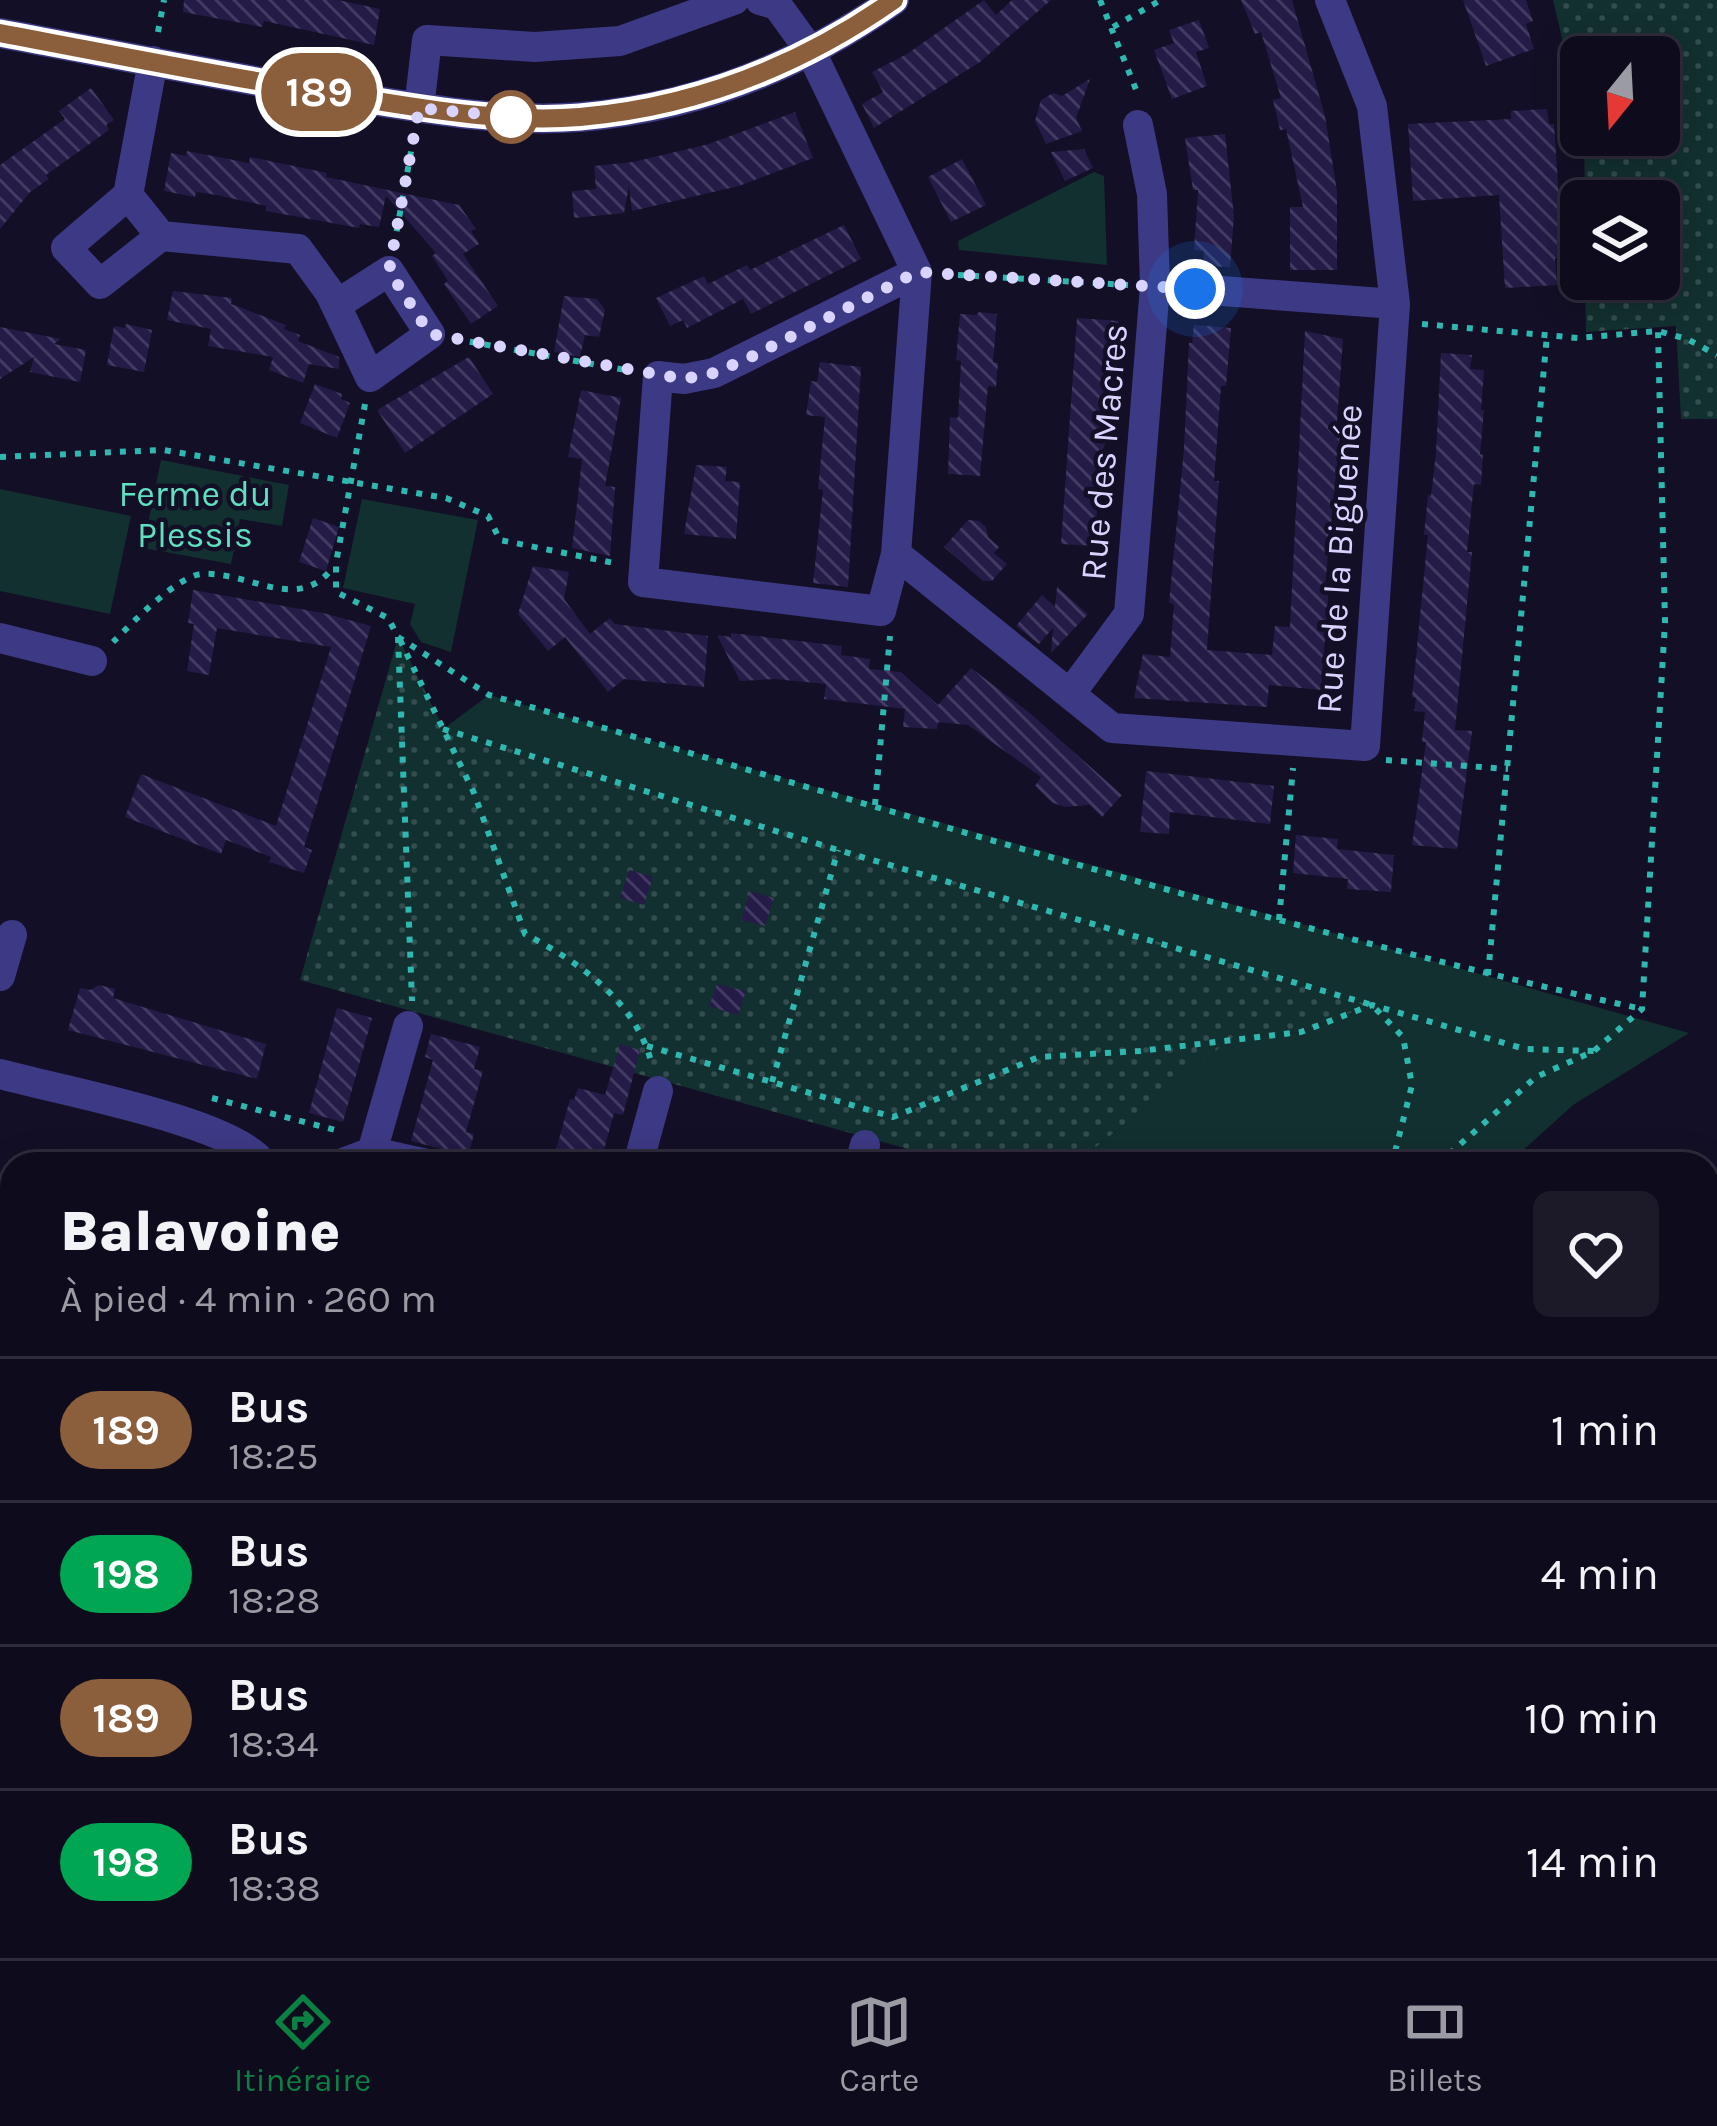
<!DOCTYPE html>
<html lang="fr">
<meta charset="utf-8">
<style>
:root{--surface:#0e0b1c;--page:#1c1929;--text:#f1f3f6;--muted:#9b9ba3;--line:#2e2b3b;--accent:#0b8043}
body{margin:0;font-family:Karla,sans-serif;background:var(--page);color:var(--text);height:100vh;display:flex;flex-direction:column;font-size:45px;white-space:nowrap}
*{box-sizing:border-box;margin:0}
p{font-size:39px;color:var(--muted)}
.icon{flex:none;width:66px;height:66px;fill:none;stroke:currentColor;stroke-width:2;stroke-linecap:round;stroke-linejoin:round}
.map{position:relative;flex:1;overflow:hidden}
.panel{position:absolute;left:0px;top:1152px;width:1719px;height:807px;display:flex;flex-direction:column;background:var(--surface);border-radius:36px 36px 0 0;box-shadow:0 6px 30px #0003,0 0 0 3px var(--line)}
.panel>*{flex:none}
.badge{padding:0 24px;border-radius:39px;font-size:42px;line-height:78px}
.needle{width:78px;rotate:198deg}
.buttons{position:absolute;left:1560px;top:36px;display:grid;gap:24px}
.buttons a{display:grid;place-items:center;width:120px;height:120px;border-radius:18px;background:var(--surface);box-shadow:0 6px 30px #0003,0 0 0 3px var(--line);font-size:60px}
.you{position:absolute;width:60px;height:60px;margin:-30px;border:9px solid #fff;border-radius:50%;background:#1a73e8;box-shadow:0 0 0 18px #1a73e833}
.map>.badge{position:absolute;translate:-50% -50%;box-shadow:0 0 0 6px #fff}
.round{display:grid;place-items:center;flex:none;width:126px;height:126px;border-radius:18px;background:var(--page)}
.summary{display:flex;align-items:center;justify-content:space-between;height:204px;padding:0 60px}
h1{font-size:57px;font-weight:800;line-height:90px}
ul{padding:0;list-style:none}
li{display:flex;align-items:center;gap:36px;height:144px;padding:0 60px;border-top:3px solid var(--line)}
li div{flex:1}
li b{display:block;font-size:45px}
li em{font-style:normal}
li .badge{min-width:132px;font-weight:700;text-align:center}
.tab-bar{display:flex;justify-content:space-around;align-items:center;height:168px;border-top:3px solid var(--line);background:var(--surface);font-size:33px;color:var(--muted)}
.tab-bar a{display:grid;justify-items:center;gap:6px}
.tab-bar .current{color:var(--accent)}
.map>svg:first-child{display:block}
.grass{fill:url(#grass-dots)}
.green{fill:#12302f}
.building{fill:url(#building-back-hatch)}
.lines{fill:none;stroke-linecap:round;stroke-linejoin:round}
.path{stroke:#2fb8b0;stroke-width:6;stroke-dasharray:6 9;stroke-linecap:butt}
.minor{stroke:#3d3a85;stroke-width:30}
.line-casing{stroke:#fff;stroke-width:27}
.line{stroke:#8b5e3c;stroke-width:18}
.walk{stroke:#d9d4ff;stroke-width:12;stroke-dasharray:0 21.6}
.stop-dot{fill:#fff;stroke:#8b5e3c;stroke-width:6}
.labels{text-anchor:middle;stroke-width:9;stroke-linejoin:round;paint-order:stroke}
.street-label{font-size:36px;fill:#d9d4ff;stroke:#130f26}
.park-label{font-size:36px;fill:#5fe0c0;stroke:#130f26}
</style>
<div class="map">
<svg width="1717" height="1958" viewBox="0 0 1717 1958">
<defs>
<pattern id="grass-dots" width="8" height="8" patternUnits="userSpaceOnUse" patternTransform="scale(3)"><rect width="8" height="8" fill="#12302f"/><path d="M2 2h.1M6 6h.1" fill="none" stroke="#344d4e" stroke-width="1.8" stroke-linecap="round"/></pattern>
<pattern id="building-back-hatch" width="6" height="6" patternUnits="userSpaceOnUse" patternTransform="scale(3)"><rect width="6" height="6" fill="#241b47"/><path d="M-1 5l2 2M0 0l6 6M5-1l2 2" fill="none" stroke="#433b63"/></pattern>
</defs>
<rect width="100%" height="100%" fill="#130f26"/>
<path class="grass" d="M1553,0H1717V419H1681L1676,326L1586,332L1585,279H1659V201H1585L1584,135H1659V57H1581V119Z
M398,637L444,729L1372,1005L1301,1032L1233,1038L1075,1164H962L300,980Z
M0,1291L12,1295V1353L0,1349Z"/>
<path class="green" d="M1094,172L1104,176L1107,265L959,250L958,241Z
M161,460L289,485L282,526L240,519L231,564L143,548Z
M0,489L131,516L110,614L0,591Z
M362,499L478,520L451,652L421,642L410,624L415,604L343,588Z
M489,695L1689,1033L1573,1105L1508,1164H1075L1233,1037L1301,1032L1370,1005L443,729Z
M12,1849V1947H564L559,1958H0V1855Z"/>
<path class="building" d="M184,0H338L380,9L374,45L264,21L262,27L183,12Z
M984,0L996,15L1012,0H1051L980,62L874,128L862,104L883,92L872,72L907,54Z
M1241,0H1292L1325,116L1337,191V270H1290V207H1303L1286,129L1280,130L1273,100L1281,98L1261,32L1255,34Z
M1463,0H1526L1533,21L1526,24L1534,49L1486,66Z
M1199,20L1209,48L1196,52L1207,86L1172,99L1154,50L1174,43L1169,30Z
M1090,79L1076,118L1082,131L1046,144L1035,121L1041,100L1053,93L1062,96Z
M91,88L114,120L106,125L109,130L46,175L49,179L30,192L0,229V165L65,119L59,111Z
M1547,109L1549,124H1554L1563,258H1555L1557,285L1505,288L1499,195L1413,201L1408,124L1511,119V111Z
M795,112L813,158L739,186L632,211L629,186L624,213L574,218L572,191L596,189L594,166L633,162L709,144Z
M1225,134L1234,216L1230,267L1203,266L1204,251L1194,250L1198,190H1193L1185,138Z
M1084,149L1093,168L1065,181L1051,152Z
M187,151L249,163L250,157L289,165L327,173L326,177L459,205L476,229L471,231L479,244L463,254L498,306L471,324L444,284L448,281L432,256L436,253L386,196L379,227L360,224L359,228L266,211V206L217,195L196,192L195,197L164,191L171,153L186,156Z
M962,159L986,205L951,222L928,177Z
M844,225L861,259L751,314L743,299L687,328L683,320L670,326L656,298L704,276L708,284L747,265L750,270Z
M173,291L232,298L231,304L286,325L284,329L300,335L298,341L339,357V369L309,364L303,383L269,370L273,357L208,346L211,329L167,320Z
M564,296L597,299L605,310L599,337L585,335L580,357L554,352Z
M979,312L997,314L993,362L998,363L996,387L988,386L980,476L948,474L950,417L958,418L961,361L956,360L960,314L976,315Z
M1077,318L1119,321L1109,435L1102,452L1097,501L1096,546L1061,544Z
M126,324L152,330L144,372L107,365L114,326L125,328Z
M1194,325L1231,328L1226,386H1221L1214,481H1219L1207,650L1272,655L1275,626L1290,627L1305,331L1343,339L1336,434H1340L1325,586L1329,587L1321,690L1269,685L1267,707L1134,698L1143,654L1170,657L1174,604L1169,603L1184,449L1189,343H1192Z
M0,327L61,339L54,344L86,350L80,382L30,372L34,357L0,379Z
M1441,353L1472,355L1470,369L1484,370L1481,410H1484L1480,454L1483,455L1481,485L1474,484L1467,552H1472L1455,730L1472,731L1457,849L1412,845L1426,742H1422L1425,712L1414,711L1416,698L1412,697L1428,535H1424L1428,495L1431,496L1436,452Z
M469,357L493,394L405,453L377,410Z
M820,362L861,367L848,587L813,583L823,490L818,489L825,417L806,415L811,381L817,382Z
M315,384L342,394L341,399L350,403L337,438L300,423Z
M581,390L621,398L605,486L615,487L610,556L572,548L582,459L568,457Z
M696,465L727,467L725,481L740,482L736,539L684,534Z
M313,518L339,527L326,571L299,562Z
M968,520L979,521L986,527L988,537L999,547L994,553L1007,564L992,581H983L944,547Z
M533,566L569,572L564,599L590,634L610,618L615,624L708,636L704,687L624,679L608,692L565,637L548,651L518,614Z
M1057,587L1088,614L1051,653L1053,628L1039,644L1016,626L1042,595L1055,607Z
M193,590L323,613L371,626L304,847L312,850L304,873L269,862L271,857L226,840L221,854L125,817L141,774L276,826L331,647L217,628L209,675L187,671L194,624L188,623Z
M731,633L842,646L841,655L870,659L869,669L901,672L938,705L971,668L1031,714L1122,795L1102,817L1090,805L1065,807L1053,803L1035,786L1041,777L968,725L938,722L937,729L903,727L905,709L824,699L826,684L775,679L740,681L717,635L731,637Z
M1146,771L1274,786L1270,824L1170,812L1169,834L1140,832Z
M1296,835L1338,839L1337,849L1394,855L1391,892L1347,889L1348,879L1293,873Z
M629,870L653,877L644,905L620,898Z
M750,891L774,898L765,926L741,920Z
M717,984L746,991L738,1015L709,1006Z
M99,985L115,989L113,998L266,1044L257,1079L68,1030L80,988L90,990Z
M337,1008L372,1018L343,1122L309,1113Z
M431,1034L480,1047L474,1069L483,1071L466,1132L474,1134L468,1156L411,1141L433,1060L425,1057Z
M620,1044L640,1050L623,1115L614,1113L600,1164H552L570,1099L574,1100L578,1088L605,1095Z"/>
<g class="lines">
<path class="path" d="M1100,0L1139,97
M1113,27L1161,0
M158,32L164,0
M394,246L414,135
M943,274L1128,285
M1422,324L1578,338L1658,331L1687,339L1717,355
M455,339L631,371
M365,404L336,563V592L388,618L398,637L412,1001
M0,457L163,450L446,498L488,516L500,540L619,564
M398,637L489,695C872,804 1253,923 1642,1009
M400,640L474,793L525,934C579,962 637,1002 652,1065
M113,642C131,624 178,575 202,574C249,571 299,615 334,566
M443,729L838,850L1372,1005L1403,1037L1412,1085L1392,1164
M1386,760L1508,769
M875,805L890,636
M1279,920L1293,768
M1488,975L1547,335
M647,1046L893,1117L1039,1057L1140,1051L1301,1032L1372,1005L1525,1049L1594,1051
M772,1082L838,850
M212,1098L339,1131
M1438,1164L1536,1077L1594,1051L1642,1009L1665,622L1658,331
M0,1328L12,1333
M0,1880L12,1874
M519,1958L524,1947"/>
<path class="minor" d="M760,0L777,5L811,52L917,272L896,554L881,611L643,582L658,376L684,379L714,373L917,272
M0,33C117,55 234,79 352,97C426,109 505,123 580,117C694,108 800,66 894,0
M153,61L128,195L161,236L298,249L330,293L370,377L430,334L389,271L336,305
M419,108L427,40L535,47L620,41L734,0
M128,195L66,248L100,284L161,236
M1155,286L1395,304
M896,554L1112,728L1365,746L1395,304L1372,106L1330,0
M0,638L92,661
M1070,694L1129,614L1155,286L1152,194L1138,125
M0,976L12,935
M0,1074C54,1089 236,1122 263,1164
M372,1152L408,1026
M340,1164L372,1152L427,1164
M638,1164L658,1091
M860,1164L865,1145
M0,1239L12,1243
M1707,1352H1717
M0,1494L12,1500
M1707,1652L1717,1602
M1707,1679L1717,1684
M0,1709L12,1703
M1707,1755L1717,1750
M1317,1947L1328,1958
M747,1958L755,1947
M1598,1958L1606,1947"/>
</g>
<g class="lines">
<g class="line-casing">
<path id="line" d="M0,33C117,55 234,79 352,97C426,109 505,123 580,117C695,107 800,66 894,0"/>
</g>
<use href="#line" class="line"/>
<path class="walk" d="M511,117H514L419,108L389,271L430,334L684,379L714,373L751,357L917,272L1195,289"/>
</g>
<circle class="stop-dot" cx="511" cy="117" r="24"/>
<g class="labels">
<g class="street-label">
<text transform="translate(1103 452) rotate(-85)" y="13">Rue des Macres</text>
<text transform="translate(1338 559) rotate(-86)" y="13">Rue de la Biguenée</text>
</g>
<g class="park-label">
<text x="195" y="506">Ferme du<tspan x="195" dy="41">Plessis</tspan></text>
</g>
</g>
</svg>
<div class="buttons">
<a><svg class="needle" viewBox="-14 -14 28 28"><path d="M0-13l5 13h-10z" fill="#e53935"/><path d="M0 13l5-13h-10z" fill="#9b9ba3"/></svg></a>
<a><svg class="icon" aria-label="layers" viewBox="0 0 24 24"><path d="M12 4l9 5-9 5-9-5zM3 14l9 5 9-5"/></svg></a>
</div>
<div class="you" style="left:1195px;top:289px"></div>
<b class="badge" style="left:319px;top:92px;background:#8b5e3c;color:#fff">189</b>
<section class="panel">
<div class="summary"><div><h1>Balavoine</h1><p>À pied · 4 min · 260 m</p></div><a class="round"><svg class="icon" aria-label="heart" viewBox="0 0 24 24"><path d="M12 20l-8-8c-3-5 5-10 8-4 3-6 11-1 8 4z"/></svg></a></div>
<ul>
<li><span class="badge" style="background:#8b5e3c;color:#fff">189</span><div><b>Bus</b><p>18:25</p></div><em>1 min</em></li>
<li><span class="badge" style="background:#00a651;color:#fff">198</span><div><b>Bus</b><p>18:28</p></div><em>4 min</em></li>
<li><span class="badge" style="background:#8b5e3c;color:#fff">189</span><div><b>Bus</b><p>18:34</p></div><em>10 min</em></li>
<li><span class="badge" style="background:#00a651;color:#fff">198</span><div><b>Bus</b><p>18:38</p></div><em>14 min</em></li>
</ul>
</section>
</div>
<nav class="tab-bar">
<a class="current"><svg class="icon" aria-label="directions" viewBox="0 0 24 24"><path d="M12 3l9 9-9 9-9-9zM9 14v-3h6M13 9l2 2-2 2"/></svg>Itinéraire</a>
<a><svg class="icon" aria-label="map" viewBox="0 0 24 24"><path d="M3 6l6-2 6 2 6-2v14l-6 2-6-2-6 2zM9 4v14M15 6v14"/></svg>Carte</a>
<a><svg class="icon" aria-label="tickets" viewBox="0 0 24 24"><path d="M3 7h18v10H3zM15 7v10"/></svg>Billets</a>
</nav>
